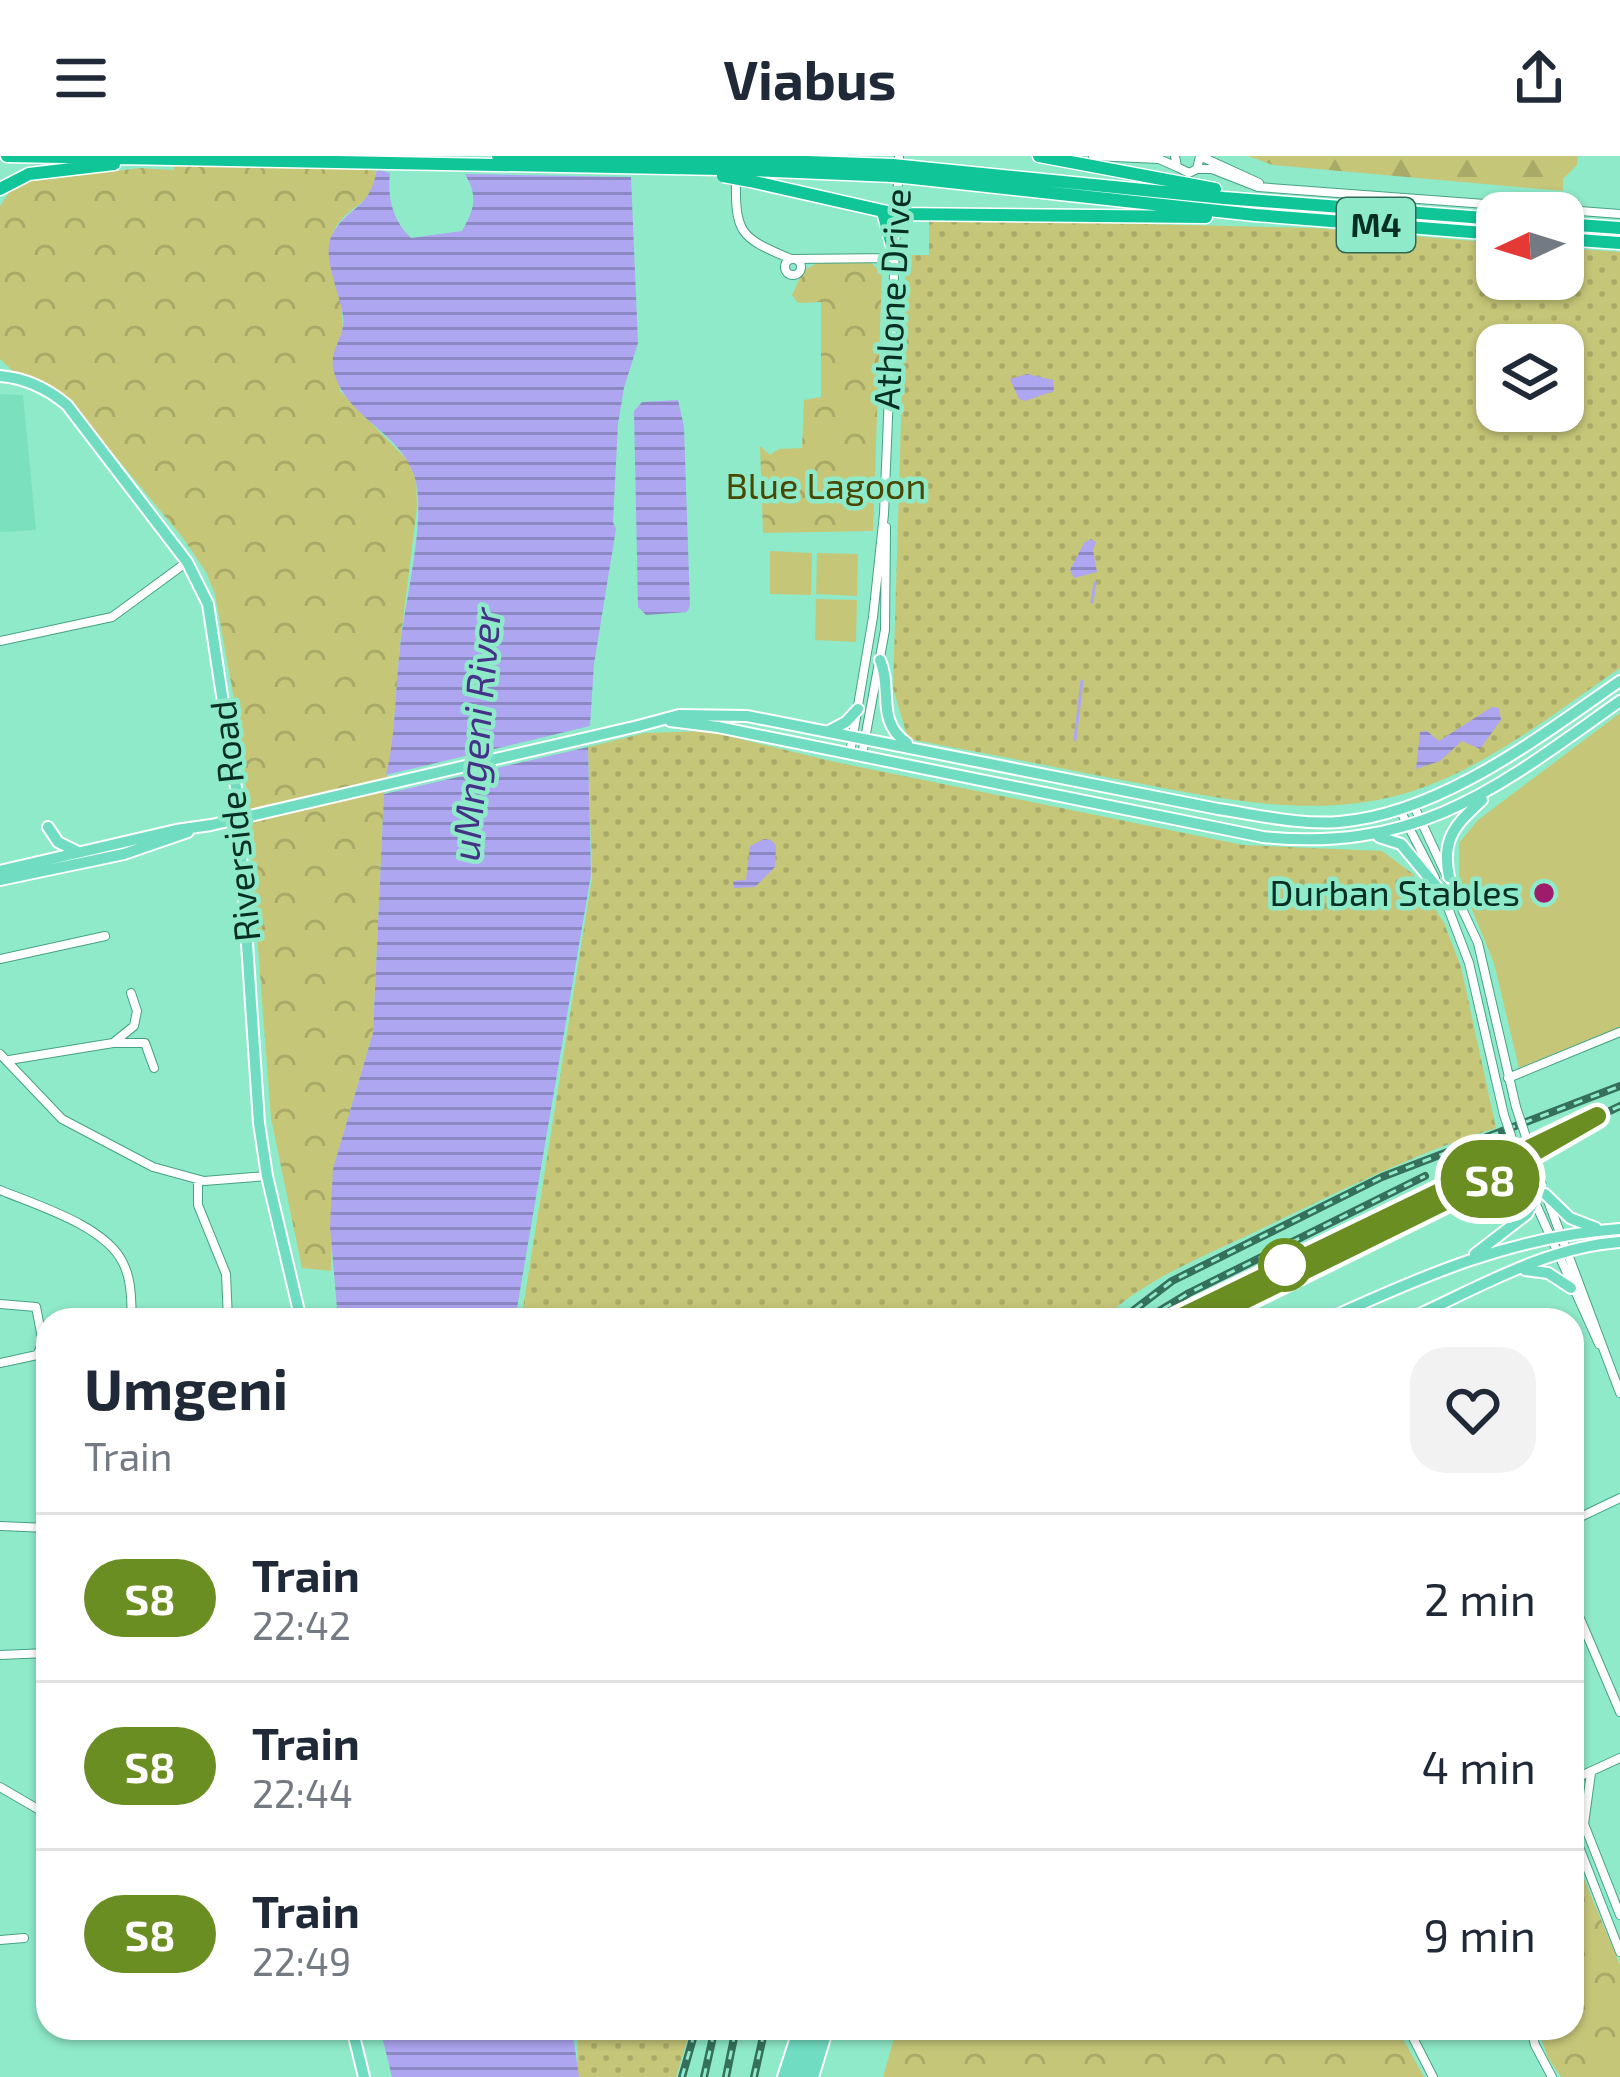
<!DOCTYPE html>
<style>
:root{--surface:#fff;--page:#f2f2f3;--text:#1f2937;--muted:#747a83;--line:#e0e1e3}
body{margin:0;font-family:"Exo 2",sans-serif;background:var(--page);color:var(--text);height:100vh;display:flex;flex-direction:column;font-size:45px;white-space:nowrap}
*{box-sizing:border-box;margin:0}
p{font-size:39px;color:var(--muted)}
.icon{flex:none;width:66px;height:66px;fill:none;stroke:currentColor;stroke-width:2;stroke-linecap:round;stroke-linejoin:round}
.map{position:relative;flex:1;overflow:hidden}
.sheet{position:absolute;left:36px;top:1152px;width:1548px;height:732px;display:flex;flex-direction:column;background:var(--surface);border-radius:36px;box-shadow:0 3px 9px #0004}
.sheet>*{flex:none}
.badge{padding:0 24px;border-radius:39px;font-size:42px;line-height:78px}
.needle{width:78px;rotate:266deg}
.fabs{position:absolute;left:1476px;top:36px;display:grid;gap:24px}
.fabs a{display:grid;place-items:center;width:108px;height:108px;border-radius:24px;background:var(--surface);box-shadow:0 3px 9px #0004;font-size:60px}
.map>.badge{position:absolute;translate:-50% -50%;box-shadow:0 0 0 6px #fff}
.round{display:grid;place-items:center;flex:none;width:126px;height:126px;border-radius:36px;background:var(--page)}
.overview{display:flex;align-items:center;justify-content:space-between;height:204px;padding:0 48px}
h1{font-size:57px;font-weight:700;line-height:90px}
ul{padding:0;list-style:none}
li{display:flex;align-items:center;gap:36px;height:168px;padding:0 48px;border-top:3px solid var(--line)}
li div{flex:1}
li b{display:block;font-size:45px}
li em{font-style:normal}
li .badge{min-width:132px;font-weight:700;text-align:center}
header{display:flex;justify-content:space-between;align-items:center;height:156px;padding:0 48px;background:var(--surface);font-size:54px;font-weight:700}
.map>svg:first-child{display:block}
.built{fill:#7be0bd}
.grass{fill:url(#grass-dots);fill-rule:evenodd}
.forest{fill:url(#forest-firs)}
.park{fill:url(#park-crowns)}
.garden{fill:#c6c679}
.water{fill:url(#water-rules)}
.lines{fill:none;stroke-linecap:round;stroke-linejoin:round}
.stream{stroke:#afa6f2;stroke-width:3}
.minor-casing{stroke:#45a284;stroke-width:10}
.major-casing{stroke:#fff;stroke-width:14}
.highway-casing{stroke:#fff;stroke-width:15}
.minor{stroke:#fff;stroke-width:8}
.major{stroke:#70ddc2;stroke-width:10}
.highway{stroke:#10c699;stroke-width:12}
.rail-casing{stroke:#35705c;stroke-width:8}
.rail{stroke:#8feac9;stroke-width:3;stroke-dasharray:9;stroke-linecap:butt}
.minor-bridge-casing{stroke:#45a284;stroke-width:10;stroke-linecap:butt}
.major-bridge-casing{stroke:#fff;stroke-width:14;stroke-linecap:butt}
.highway-bridge-casing{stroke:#fff;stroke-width:15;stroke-linecap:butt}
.minor-bridge{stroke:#fff;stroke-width:8}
.major-bridge{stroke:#70ddc2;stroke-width:10}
.highway-bridge{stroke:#10c699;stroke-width:12}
.line-casing{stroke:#fff;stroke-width:27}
.line{stroke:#6b8e23;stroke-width:18}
.poi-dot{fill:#9f1c6d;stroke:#8feac9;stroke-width:4.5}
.stop-dot{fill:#fff;stroke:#6b8e23;stroke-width:6}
.labels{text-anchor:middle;stroke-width:9;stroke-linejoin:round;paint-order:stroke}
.shield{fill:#8feac9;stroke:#2e6754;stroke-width:3}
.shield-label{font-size:33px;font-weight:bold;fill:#052f22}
.street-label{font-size:36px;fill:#052f22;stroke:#8feac9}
.park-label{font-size:36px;fill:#494803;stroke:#8feac9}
.poi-label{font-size:36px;fill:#052f22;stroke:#8feac9;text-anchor:end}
.water-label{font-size:39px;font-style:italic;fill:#453187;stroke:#8feac9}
</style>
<header><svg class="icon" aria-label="menu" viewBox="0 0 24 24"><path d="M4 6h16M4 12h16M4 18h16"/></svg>Viabus<svg class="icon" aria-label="share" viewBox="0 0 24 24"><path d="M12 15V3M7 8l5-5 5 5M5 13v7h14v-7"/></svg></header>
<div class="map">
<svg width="1620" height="1921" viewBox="0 0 1620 1921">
<defs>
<pattern id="grass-dots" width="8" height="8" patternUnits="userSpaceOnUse" patternTransform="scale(3)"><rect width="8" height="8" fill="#c6c679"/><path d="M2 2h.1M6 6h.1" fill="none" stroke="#a9aa68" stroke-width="1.8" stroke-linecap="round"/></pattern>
<pattern id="forest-firs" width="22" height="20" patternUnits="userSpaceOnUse" patternTransform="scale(3)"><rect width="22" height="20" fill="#c6c679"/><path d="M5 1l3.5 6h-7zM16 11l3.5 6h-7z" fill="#a9aa68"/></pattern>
<pattern id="park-crowns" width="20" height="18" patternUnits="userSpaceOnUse" patternTransform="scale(3)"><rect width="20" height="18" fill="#c6c679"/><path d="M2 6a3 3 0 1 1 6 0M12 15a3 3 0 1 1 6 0" fill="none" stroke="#a9aa68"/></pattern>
<pattern id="water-rules" width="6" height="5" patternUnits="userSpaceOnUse" patternTransform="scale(3)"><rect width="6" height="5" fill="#afa6f2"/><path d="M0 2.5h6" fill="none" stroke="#8c88c4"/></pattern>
</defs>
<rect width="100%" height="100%" fill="#8feac9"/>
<path class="built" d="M0,238L23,239L36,374L0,376Z"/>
<path class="grass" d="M929,63L1316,72L1497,87V123H1563V92L1620,96V512C1556,556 1490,609 1416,634C1318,667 1213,641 1116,623C1046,609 977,596 908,583L893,532L906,99H929ZM1497,189H1563V255H1497Z
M707,575L835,606L1243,689L1382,695L1413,718L1444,767L1461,811L1496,972C1412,998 1334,1038 1255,1076C1202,1101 1145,1123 1102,1164H521L592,722L588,591L645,577Z
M578,1872H691L676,1921H577Z"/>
<path class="forest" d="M1248,0H1578L1577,9L1563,23V35L1273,9Z"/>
<path class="park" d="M175,0H375C382,54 349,42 333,77C324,95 334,115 338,132C346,166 342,200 340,235L408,305L416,323L417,351L400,488L392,593L384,638L373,877L333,1013L331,1115L302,1112L271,962L243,593L215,438L206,416L183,382L71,247L15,217L0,203V50L10,35L24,26L140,12L174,14Z
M819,106H870L882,117L873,375L763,377L760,290L770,299L779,293L802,292L804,244L821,241V146L798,147L792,139L803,115Z
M1572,1694L1620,1809V1921H1561L1548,1902L1538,1872H1572Z
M897,1872H1397L1424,1921H883Z"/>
<path class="garden" d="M770,395L812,397L811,439L770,438Z
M817,397L858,398L857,440L816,438Z
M816,443L857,444L856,486L815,484Z
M1620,557V871L1519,912L1494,807L1459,722V687L1478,664Z"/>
<path class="water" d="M377,13L390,17C387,42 393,65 411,82L462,75C475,52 478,41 465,18L631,21L638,187L624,232L618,268L613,366L616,373L594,508L590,570L386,619C396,578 395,535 400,492C404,448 428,359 414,319C399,274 343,261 333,212C330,192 346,180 343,160C340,137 321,100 332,79C348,49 370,55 377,13Z
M1027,218L1053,224L1054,235L1025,245L1019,243L1010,223Z
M678,244L684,271L690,450L687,456L646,459L638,451L634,255L642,246Z
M1091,383L1096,386L1093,394L1097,416L1074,422L1070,414L1084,387Z
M1492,551L1499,552L1501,564L1480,593L1462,585L1440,605L1416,613L1420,576L1427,575L1439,585Z
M588,591L591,719L515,1164H338L330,1070L333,1013L373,877L384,638Z
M764,683L771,684L776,689L775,711L755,731L734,732L733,725L746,724L750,690Z
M380,1872H572L579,1921H392Z"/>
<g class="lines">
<path class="stream" d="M1092,446L1095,427
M1075,584L1082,525"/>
<g class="minor-casing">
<path id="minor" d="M1093,0L1159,3L1177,11
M1175,0L1177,11L1189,17L1197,13L1200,0
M1200,0L1259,27
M1197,13H1212L1258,31L1620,58
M736,19C735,78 739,81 791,103
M785 111a8 8 0 1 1 16 0a8 8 0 1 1-16 0Z
M793,103L893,102
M0,485L112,461L187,406
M850,597L873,461L884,358L899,0
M862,599L885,474L886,371
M1413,648L1478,787L1516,951
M1400,654L1435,722
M1442,736L1469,807L1504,959
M0,803L105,780
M114,887H145L154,912
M0,898L62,963L153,1011L204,1025L267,1020
M9,904L113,887L134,870L137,855L131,837
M1508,922L1620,876
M198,1024V1049L226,1118L228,1164
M1529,1033L1599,1188
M0,1034C36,1049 106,1070 123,1107C132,1124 131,1145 132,1164
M1547,1042L1620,1237
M0,1148L36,1151L43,1187L37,1199L0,1207
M1572,1365L1620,1342
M0,1370L48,1372
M1572,1444L1620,1556
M0,1499L48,1497
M1591,1617L1584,1668L1620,1759
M1580,1621L1573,1662L1576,1683L1620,1796
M1572,1624L1620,1602
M0,1631L48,1659
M0,1784L24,1782
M1408,1872L1433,1921
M1531,1872L1535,1889L1552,1921"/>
</g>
<g class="major-casing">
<path id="major" d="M0,220C25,222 48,233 67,249L187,406L208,448L237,638L259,967L267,1020L301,1164
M880,504C893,534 875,565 907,587
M670,565L718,571L1263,681C1420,697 1500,630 1620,545
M638,570L679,559L747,560L1218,653C1258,659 1299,669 1339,666C1440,658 1539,581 1620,525
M829,575L846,566L858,553
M48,671L58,686L76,695
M1379,681L1401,688L1441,736
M0,715L176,674L211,669
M1449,721C1441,683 1455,669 1482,644
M0,724L124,698L188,676
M1545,1038L1570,1062L1596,1072
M1475,1098L1527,1058L1534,1045
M1525,1114L1548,1117L1571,1132
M1326,1164C1422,1120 1513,1080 1620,1073
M1407,1164C1474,1134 1545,1091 1620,1086
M352,1872L364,1921
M783,1921L799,1872
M793,1921L808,1872
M803,1921L818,1872
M813,1921L828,1872"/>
</g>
<g class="highway-casing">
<path id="highway" d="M7,0L721,13
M498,0L723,4
M1039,0L1215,33
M751,4L893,9
M912,11L1224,42L1497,63
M750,14L892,20
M913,22L1255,59L1497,78
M750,25L896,58L1206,61
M0,33L29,18L114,8
M883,56L893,93
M1563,68L1620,72
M1563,83L1620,87"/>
</g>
<use href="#minor" class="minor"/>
<use href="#major" class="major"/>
<use href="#highway" class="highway"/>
<g class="rail-casing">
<path id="rail" d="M1207,1148L1620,950
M1148,1162L1189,1137L1425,1020
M1121,1164L1172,1125L1382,1021L1620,930
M682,1921L696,1872
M704,1921L715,1872
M726,1921L736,1872
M754,1921L765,1872"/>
</g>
<use href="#rail" class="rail"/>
<g class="minor-bridge-casing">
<path id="minor-bridge" d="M1516,951L1542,1029
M1504,959L1529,1033"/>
</g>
<g class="major-bridge-casing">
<path id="major-bridge" d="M211,669L638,570"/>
</g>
<g class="highway-bridge-casing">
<path id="highway-bridge" d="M723,4H751
M893,9L912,11
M721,13L750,14
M723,20L750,25
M892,20L913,22"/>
</g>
<use href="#minor-bridge" class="minor-bridge"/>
<use href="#major-bridge" class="major-bridge"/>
<use href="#highway-bridge" class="highway-bridge"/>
</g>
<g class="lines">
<g class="line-casing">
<path id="line" d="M1175,1164L1597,960L1474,1031L1204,1164"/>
</g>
<use href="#line" class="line"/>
</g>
<circle class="poi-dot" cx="1544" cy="737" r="12"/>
<circle class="stop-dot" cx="1285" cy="1109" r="24"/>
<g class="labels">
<rect class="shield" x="1337" y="42" width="78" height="54" rx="9"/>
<g class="shield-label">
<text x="1376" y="81">M4</text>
</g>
<g class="street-label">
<text transform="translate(892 143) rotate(-87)" y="13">Athlone Drive</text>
<text transform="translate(235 665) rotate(-96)" y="13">Riverside Road</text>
</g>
<g class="park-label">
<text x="826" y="343">Blue Lagoon</text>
</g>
<g class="poi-label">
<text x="1520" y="750">Durban Stables</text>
</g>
<g class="water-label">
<text transform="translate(476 578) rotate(-85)" y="14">uMngeni River</text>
</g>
</g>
</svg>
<div class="fabs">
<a><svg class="needle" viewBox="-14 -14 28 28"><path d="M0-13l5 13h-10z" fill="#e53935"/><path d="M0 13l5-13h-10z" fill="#747a83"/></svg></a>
<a><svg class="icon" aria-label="layers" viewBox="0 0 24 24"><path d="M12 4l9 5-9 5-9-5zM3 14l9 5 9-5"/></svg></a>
</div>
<b class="badge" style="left:1490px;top:1023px;background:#6b8e23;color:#fff">S8</b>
<section class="sheet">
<div class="overview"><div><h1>Umgeni</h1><p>Train</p></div><a class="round"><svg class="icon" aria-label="heart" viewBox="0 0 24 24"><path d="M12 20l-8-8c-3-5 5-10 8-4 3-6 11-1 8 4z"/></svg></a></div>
<ul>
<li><span class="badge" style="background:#6b8e23;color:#fff">S8</span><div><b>Train</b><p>22:42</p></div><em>2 min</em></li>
<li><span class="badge" style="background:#6b8e23;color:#fff">S8</span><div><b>Train</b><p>22:44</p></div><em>4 min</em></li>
<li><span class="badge" style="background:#6b8e23;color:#fff">S8</span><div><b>Train</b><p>22:49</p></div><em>9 min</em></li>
</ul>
</section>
</div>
